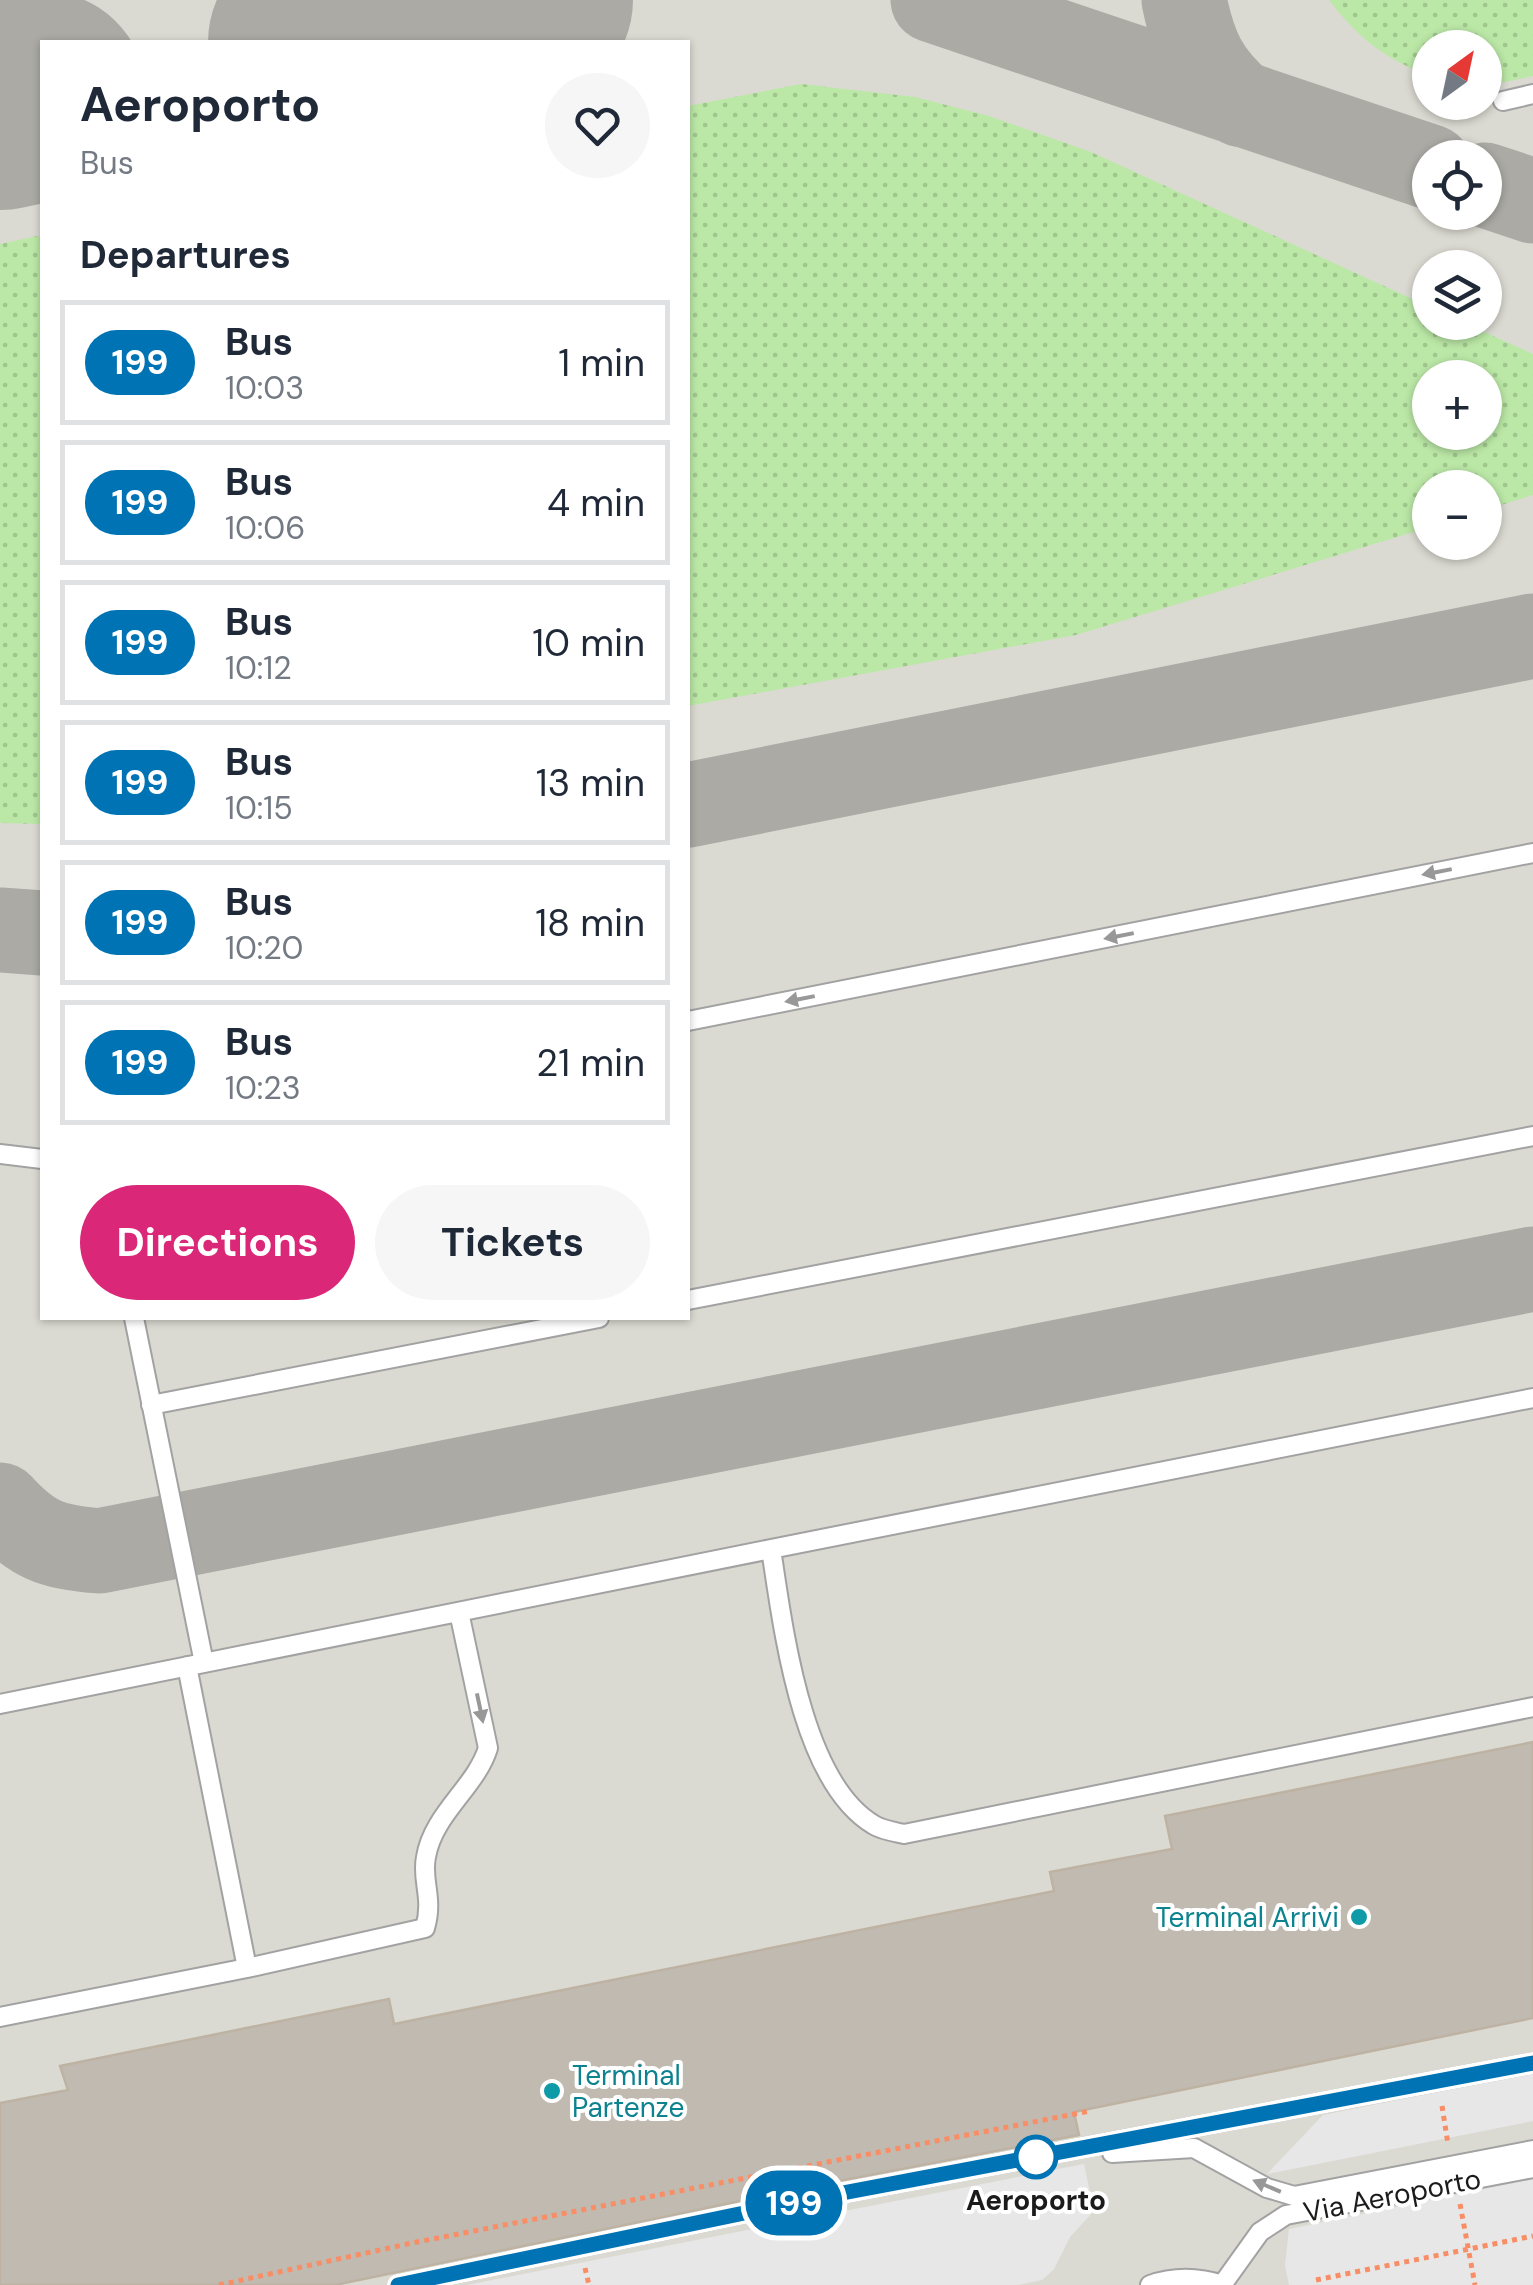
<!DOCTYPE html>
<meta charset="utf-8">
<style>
:root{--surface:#fff;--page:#f6f6f7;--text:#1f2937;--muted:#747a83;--line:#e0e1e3;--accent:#db2777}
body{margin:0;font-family:"DM Sans",sans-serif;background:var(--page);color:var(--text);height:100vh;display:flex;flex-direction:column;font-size:38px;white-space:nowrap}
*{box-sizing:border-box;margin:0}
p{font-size:32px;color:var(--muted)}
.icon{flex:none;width:55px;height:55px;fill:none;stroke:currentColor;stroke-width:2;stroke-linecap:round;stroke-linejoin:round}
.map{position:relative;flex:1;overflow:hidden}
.drawer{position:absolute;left:40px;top:40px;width:650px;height:1280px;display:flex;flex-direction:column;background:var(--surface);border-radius:0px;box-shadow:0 2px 8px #0004}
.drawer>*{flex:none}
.badge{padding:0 20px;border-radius:32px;font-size:35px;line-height:65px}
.needle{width:65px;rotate:33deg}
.controls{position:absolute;left:1412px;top:30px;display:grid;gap:20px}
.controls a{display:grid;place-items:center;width:90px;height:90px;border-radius:50%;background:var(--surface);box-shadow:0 2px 8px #0004;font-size:50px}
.map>.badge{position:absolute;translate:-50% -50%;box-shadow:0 0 0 5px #fff}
h2{padding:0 40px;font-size:38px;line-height:90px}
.round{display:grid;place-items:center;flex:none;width:105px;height:105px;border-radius:52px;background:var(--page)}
.overview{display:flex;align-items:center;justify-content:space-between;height:170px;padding:0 40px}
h1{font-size:48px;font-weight:700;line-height:75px}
.primary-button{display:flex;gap:20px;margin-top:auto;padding:20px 40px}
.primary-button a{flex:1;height:115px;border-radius:60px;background:var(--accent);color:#fff;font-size:40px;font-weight:700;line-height:115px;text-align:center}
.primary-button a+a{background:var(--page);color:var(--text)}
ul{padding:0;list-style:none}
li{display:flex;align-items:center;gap:30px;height:125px;margin:0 20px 15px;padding:0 20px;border:5px solid var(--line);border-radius:0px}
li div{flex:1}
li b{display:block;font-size:38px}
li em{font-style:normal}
li .badge{min-width:110px;font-weight:700;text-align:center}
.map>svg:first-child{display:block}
.airport{fill:#dbdad2;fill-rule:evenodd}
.grass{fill:url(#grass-dots);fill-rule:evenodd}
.parking{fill:#e7e7e7}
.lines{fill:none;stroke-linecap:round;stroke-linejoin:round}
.taxiway{stroke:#abaaa5;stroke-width:85}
.runway{stroke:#abaaa5;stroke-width:210}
.building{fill:#c1bab0;stroke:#beb3a3;stroke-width:2.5}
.service-casing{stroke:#a2a2a2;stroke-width:22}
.path{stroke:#f88d66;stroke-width:5;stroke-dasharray:5 5;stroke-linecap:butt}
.service{stroke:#fff;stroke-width:18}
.oneway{fill:#989898}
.line-casing{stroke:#fff;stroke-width:22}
.line{stroke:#0073b4;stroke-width:15}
.culture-dot{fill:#0f9aa8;stroke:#fff;stroke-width:4}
.stop-dot{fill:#fff;stroke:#0073b4;stroke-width:5}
.labels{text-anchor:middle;stroke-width:8;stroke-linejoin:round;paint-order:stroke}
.culture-label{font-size:28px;fill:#0d838f;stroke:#fff;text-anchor:end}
.street-label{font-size:28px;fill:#1b1b1b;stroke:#fff}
.stop-label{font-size:28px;font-weight:bold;fill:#1b1b1b;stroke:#fff}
</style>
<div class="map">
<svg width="1533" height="2285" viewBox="0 0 1533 2285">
<defs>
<pattern id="grass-dots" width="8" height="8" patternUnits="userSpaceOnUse" patternTransform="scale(2.5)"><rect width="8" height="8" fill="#bbe8a6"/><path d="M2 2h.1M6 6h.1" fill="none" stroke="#a0c68e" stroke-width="1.8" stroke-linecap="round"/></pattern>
</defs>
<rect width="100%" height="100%" fill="#edebe1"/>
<path class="airport" d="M0,0H1533V2285H0ZM42,42H688V1318H42ZM1430,48H1485V102H1430ZM1430,158H1485V212H1430ZM1430,268H1485V322H1430ZM1430,378H1485V432H1430ZM1430,488H1485V542H1430Z"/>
<path class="grass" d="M1329,0H1533V76L1485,86V48H1430V76C1385,59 1358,38 1329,0Z
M801,84L915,97L989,116L1091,152L1430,307V322L1464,323L1533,354V495L1485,510V488H1430V527L1076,635L688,706V106ZM1430,378H1485V432H1430Z
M42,235V824L0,823V244Z"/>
<path class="parking" d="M1533,2073V2121L1267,2174L1323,2115Z
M1084,2164L1094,2211L1070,2237L1054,2269L1042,2280L1018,2285H467Z
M1533,2179V2285H1289L1285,2265L1289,2229Z"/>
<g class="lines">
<path class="taxiway" d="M933,0L1430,167
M1184,0C1194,48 1205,73 1242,105
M1485,185L1533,201
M688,805L1533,636
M0,930L42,933
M0,1505C32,1540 51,1547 99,1551L1533,1269"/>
<path class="runway" d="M313,42L528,0
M0,105L42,96"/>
</g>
<path class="building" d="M1533,1742V2018L1074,2112L1079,2135L813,2186L335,2285H0V2103L68,2090L60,2066L389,1999L394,2024L1054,1891L1050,1872L1172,1849L1165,1816Z"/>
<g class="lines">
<g class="service-casing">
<path id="service" d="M1503,101L1533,94
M688,1021L1533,853
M0,1154L42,1159
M688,1300L1533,1136
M134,1318L204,1663
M1533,1398L771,1549C783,1627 801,1782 874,1825C882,1830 895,1832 904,1834L1533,1707
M151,1405L599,1318
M187,1666L247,1968
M0,1704L771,1549
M0,2017L247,1968L425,1928C434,1898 421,1880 426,1857C433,1814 476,1787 488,1748L459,1612
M1112,2153L1194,2148L1267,2188L1294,2196L1533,2150
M398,2285L816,2198L1533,2063
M1150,2285C1175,2276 1198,2277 1223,2285
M1222,2285L1260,2232L1286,2215L1533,2168"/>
</g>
<path class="path" d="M1442,2106L1448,2144
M1460,2204L1475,2285
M585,2268L589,2285
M1316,2280L1533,2236
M219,2285L412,2243L1090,2111"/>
<use href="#service" class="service"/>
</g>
<defs><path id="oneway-solid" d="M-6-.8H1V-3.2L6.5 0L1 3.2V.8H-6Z" transform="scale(2.5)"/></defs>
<g class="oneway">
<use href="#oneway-solid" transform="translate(1437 872) rotate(169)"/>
<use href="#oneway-solid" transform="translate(1119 936) rotate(169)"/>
<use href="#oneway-solid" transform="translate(800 999) rotate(169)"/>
<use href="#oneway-solid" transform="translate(480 1708) rotate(78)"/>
<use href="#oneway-solid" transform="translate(1267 2186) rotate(-157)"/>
</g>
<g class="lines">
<g class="line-casing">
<path id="line" d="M398,2285L816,2198L1533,2063"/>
</g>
<use href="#line" class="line"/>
</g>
<g class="culture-dot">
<circle cx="1359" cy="1917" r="10"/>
<circle cx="552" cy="2091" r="10"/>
</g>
<circle class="stop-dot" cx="1036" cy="2157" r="20"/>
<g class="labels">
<g class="culture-label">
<text x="1339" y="1927">Terminal Arrivi</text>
<text x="572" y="2085" text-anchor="start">Terminal<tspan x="572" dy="32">Partenze</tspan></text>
</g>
<g class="street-label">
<text transform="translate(1392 2195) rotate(-11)" y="10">Via Aeroporto</text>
</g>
<g class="stop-label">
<text x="1036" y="2210">Aeroporto</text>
</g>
</g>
</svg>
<div class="controls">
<a><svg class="needle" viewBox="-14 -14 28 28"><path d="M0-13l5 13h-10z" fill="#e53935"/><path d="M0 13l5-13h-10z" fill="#747a83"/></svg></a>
<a><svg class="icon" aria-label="locate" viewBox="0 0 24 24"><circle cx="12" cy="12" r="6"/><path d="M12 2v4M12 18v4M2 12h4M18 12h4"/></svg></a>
<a><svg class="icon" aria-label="layers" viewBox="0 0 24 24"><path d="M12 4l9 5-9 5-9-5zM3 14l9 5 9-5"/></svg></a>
<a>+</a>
<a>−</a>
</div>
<b class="badge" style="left:794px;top:2203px;background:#0073b4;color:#fff">199</b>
<section class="drawer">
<div class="overview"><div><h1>Aeroporto</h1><p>Bus</p></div><a class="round"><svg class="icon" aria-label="heart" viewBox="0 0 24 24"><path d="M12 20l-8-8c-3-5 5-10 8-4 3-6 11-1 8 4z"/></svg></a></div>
<h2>Departures</h2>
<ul>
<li><span class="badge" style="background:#0073b4;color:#fff">199</span><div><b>Bus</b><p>10:03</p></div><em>1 min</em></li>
<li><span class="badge" style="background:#0073b4;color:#fff">199</span><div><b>Bus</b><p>10:06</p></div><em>4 min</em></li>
<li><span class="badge" style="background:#0073b4;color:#fff">199</span><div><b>Bus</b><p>10:12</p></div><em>10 min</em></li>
<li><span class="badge" style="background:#0073b4;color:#fff">199</span><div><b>Bus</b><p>10:15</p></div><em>13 min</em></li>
<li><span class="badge" style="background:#0073b4;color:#fff">199</span><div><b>Bus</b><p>10:20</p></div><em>18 min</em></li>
<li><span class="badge" style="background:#0073b4;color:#fff">199</span><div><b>Bus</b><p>10:23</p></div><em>21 min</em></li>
</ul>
<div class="primary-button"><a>Directions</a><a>Tickets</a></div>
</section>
</div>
